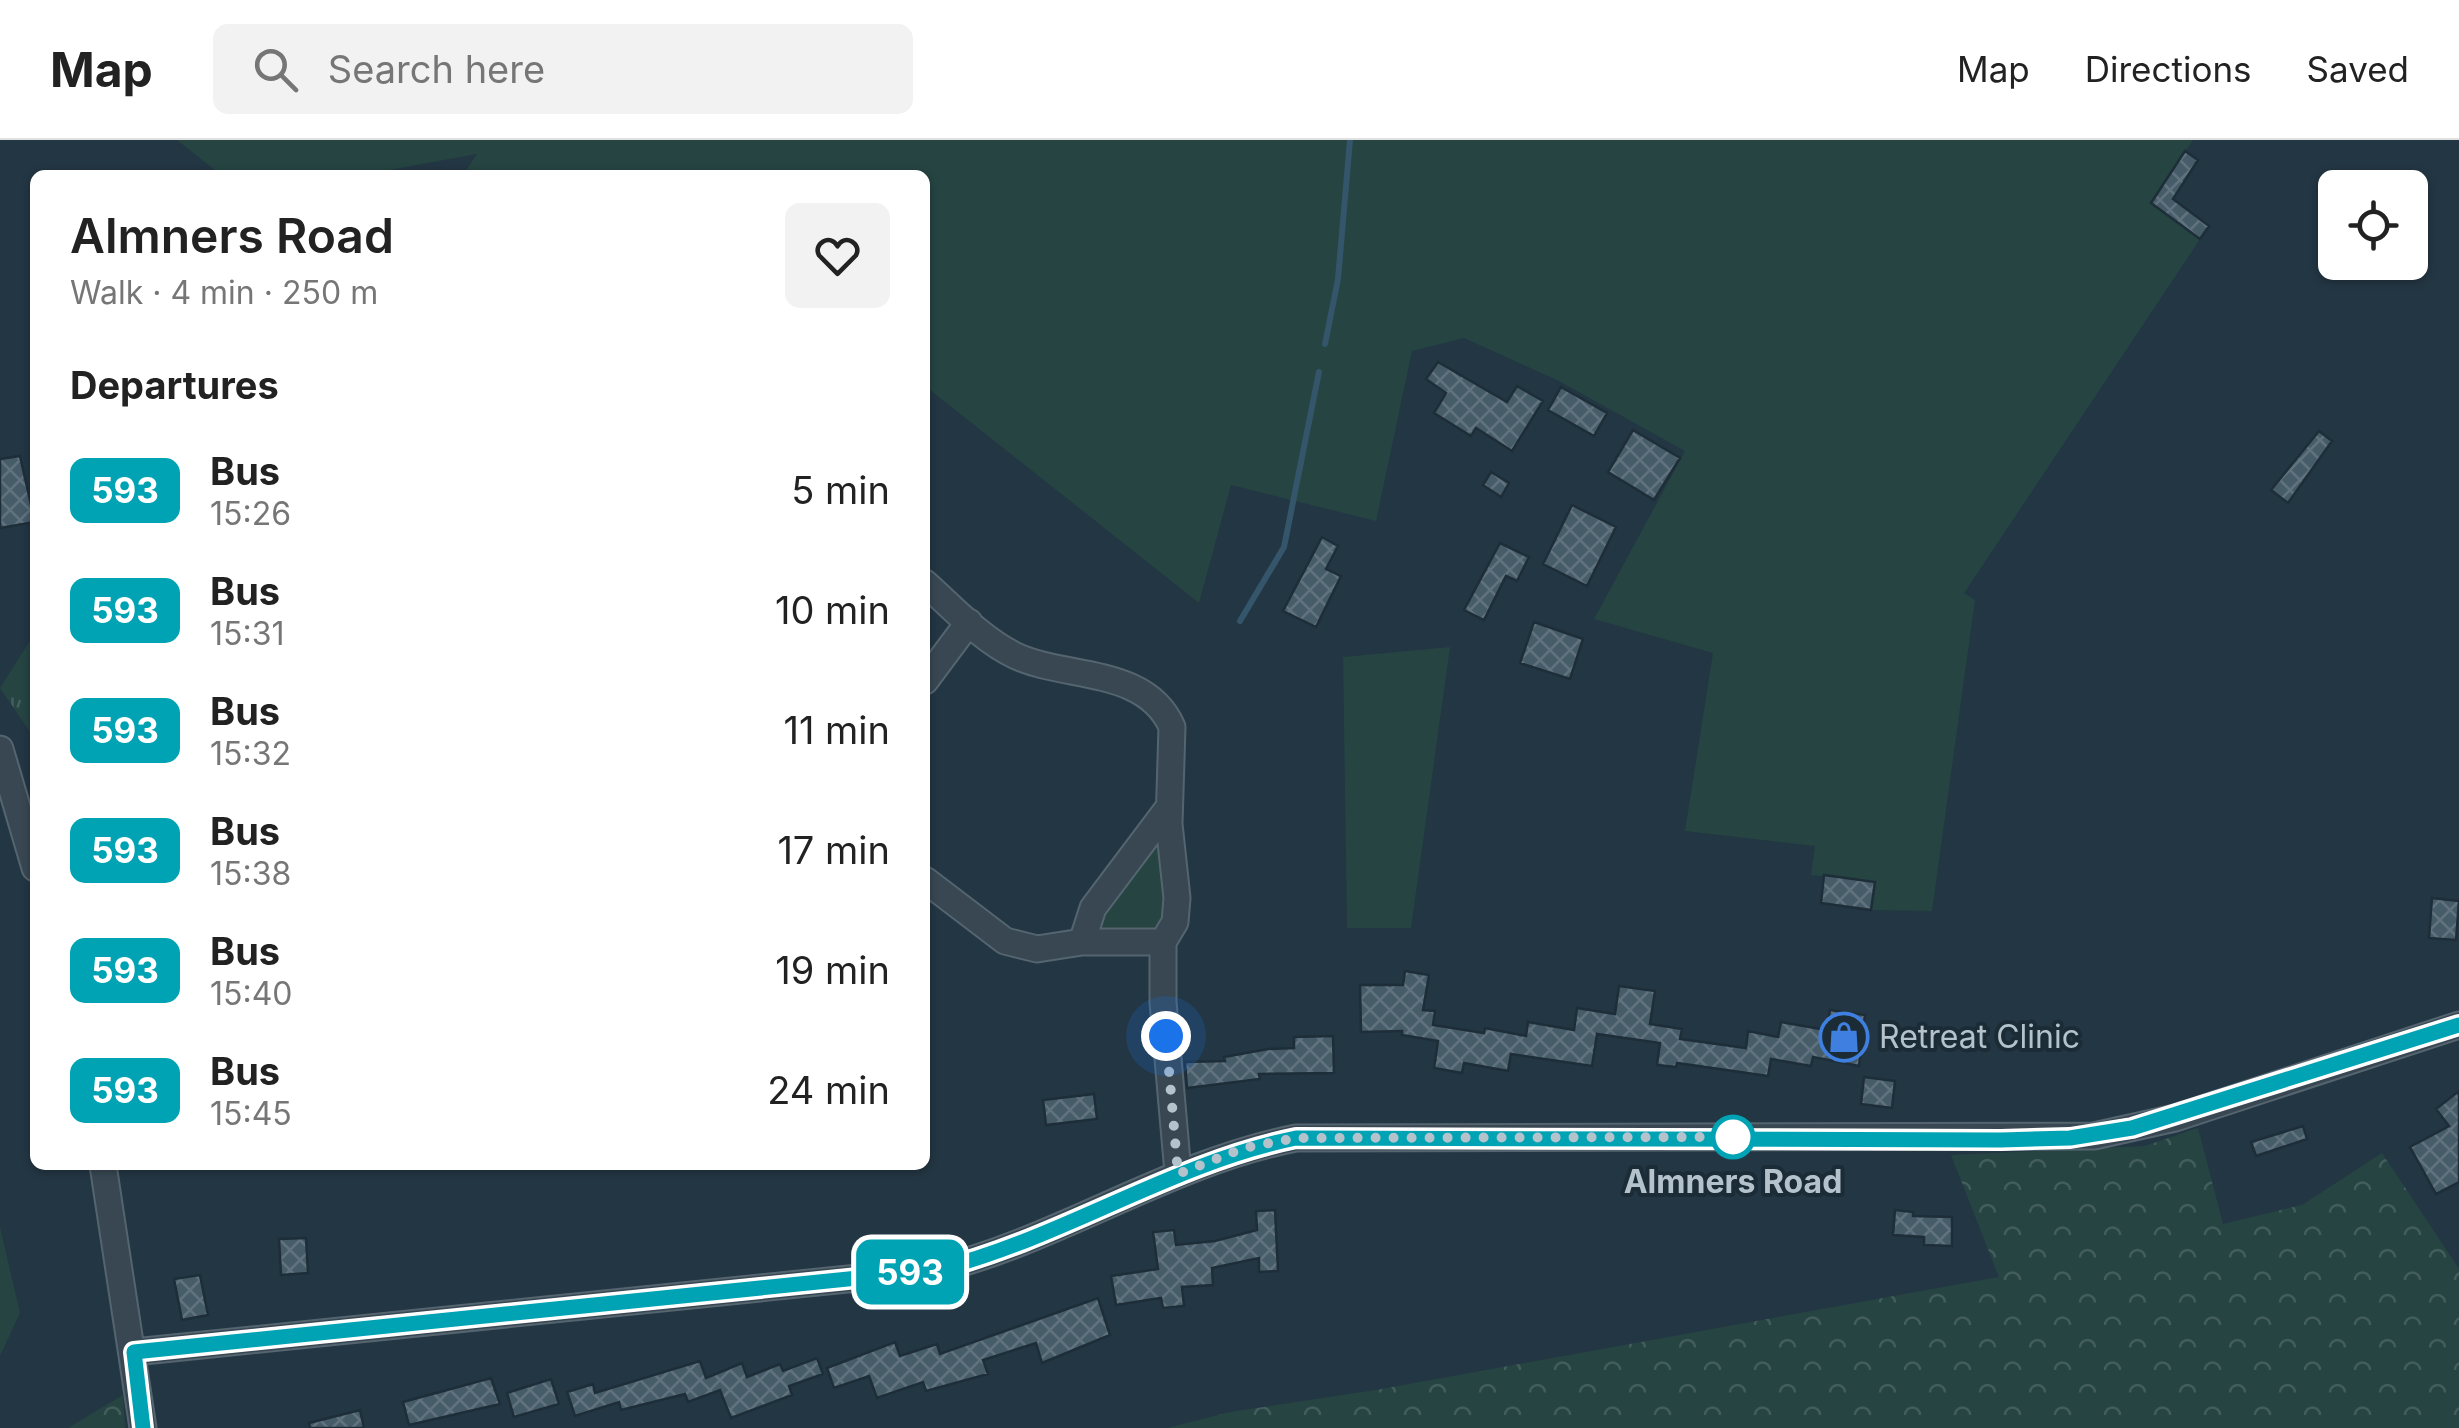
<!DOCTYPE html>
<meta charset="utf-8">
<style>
:root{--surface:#fff;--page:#f2f2f2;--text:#222;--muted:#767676;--line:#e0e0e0}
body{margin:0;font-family:Inter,sans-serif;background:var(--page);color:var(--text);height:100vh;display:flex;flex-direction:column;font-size:38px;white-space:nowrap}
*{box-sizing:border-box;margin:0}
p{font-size:32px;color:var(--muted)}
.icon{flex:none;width:55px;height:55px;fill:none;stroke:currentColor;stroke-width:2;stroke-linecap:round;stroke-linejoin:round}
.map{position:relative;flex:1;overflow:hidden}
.side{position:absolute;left:30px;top:30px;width:900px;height:1000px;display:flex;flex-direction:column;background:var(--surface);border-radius:15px;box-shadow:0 2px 8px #0004}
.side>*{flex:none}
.badge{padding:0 20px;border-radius:15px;font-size:35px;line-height:65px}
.buttons{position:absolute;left:2318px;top:30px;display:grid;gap:20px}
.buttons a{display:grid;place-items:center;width:110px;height:110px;border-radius:15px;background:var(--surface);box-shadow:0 2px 8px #0004;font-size:50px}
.you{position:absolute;width:50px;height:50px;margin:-25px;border:8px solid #fff;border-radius:50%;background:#1a73e8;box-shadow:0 0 0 15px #1a73e833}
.map>.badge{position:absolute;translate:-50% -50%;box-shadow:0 0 0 5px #fff}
h2{padding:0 40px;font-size:38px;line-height:90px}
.round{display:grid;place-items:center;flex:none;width:105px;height:105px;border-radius:15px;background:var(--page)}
.summary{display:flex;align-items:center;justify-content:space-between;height:170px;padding:0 40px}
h1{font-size:48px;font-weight:600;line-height:75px}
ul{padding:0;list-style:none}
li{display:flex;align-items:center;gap:30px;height:120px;padding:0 40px}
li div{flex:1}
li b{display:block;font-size:38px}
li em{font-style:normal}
li .badge{min-width:110px;font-weight:700;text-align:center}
header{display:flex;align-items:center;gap:60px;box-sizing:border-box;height:140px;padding:0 50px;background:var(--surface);border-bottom:2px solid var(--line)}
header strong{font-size:48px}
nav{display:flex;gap:55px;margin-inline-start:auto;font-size:35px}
.search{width:700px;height:90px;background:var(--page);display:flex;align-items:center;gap:25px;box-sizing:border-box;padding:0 35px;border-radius:15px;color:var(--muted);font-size:38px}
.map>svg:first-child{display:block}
.green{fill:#254442}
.forest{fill:url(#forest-crowns)}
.park{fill:url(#park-tufts)}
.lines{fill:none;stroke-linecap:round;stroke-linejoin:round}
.stream{stroke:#35556b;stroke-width:6}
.building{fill:url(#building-cross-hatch);stroke:#1e2e39;stroke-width:2.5}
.minor-casing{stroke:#55656f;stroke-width:29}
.minor{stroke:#384752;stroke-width:25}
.line-casing{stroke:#fff;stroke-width:22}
.line{stroke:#00a3b4;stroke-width:15}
.walk{stroke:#b4c2cc;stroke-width:10;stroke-dasharray:0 18}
.stop-dot{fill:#fff;stroke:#00a3b4;stroke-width:5}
.labels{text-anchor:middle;stroke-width:8;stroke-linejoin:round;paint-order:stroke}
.poi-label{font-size:32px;fill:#b4c2cc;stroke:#1c2c37;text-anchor:start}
.stop-label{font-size:32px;font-weight:bold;fill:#b4c2cc;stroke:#1c2c37}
</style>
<header>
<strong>Map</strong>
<div class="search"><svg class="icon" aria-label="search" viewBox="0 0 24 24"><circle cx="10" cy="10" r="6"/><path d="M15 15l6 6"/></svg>Search here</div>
<nav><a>Map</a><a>Directions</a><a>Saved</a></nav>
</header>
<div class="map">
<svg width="2459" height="1288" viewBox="0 0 2459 1288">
<defs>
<pattern id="forest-crowns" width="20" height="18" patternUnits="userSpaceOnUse" patternTransform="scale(2.5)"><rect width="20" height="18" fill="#254442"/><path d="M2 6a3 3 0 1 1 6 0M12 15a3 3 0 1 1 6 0" fill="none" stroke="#425d5c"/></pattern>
<pattern id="park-tufts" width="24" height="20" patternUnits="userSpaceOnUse" patternTransform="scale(2.5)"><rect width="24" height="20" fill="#254442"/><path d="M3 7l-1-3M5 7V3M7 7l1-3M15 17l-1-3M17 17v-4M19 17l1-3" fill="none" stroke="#425d5c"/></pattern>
<pattern id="building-cross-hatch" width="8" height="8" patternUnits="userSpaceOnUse" patternTransform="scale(2.5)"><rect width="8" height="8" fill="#475c69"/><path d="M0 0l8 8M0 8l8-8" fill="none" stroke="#5f727d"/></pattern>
</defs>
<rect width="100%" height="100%" fill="#233643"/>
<path class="green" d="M177,0H2193L2151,63L2200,99L1964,453L1975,460L1932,771L1871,770L1875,742L1811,735L1815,706L1685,691L1713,513L1594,479L1685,311L1559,241L1464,198L1412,211L1376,381L1231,345L1199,463L925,246V35H463L477,14L362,35H221Z
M1450,507L1411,788H1347L1343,517Z
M1161,687L1170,770L1157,790L1108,793L1097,789L1096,778Z
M0,1087L20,1173L0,1216Z"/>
<path class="forest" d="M2198,988L2223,1084L2302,1065L2382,1013L2459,1129V1288H1167L1230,1272L1376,1250L1999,1137L1951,1015L2145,1006Z
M123,1255L125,1288H68Z"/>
<path class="park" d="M35,493V599L0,548Z"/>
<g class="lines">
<path class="stream" d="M1325,204L1338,139L1350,0
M1240,481L1284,407L1319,232"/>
</g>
<path class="building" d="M2185,11L2198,20L2173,59L2209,86L2200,99L2151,63Z
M1438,222L1507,262L1517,246L1543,261L1512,311L1476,288L1471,296L1434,273L1446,253L1426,239Z
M1561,247L1607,273L1594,296L1548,270Z
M1633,290L1680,318L1654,360L1608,332Z
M2319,291L2332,301L2288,363L2271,350Z
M20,316L35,382L0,388V319Z
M1491,332L1509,343L1501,357L1483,345Z
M1572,365L1616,387L1587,446L1543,424Z
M1322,397L1338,406L1326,429L1341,436L1316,487L1283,471Z
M1500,403L1529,417L1517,441L1506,436L1484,480L1464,470Z
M1534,482L1583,499L1570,539L1520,523Z
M1824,735L1875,742L1871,770L1821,763Z
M2432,758L2459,761L2456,800L2429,798Z
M1405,831L1429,835L1423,870L1435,871L1433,885L1484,893L1485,888L1526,896L1528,882L1574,890L1577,868L1615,874L1619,846L1655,851L1650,884L1682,889L1680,899L1746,908L1748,891L1778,897L1781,882L1826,890L1830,870L1865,875L1859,926L1813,917L1811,926L1771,919L1768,936L1677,923L1676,927L1657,925L1660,903L1597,894L1592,926L1511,914L1508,931L1464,923L1462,933L1434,928L1438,901L1402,895V891L1361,892L1360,845H1403Z
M1333,896L1334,933L1259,934L1260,939L1187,948L1185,922L1225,921L1224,917L1268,909L1294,908V897Z
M1864,937L1895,941L1892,968L1861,964Z
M2459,951V1042L2436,1054L2410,1007L2449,986L2436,969Z
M1094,954L1097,979L1046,985L1043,960Z
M2303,986L2307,999L2256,1016L2251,1002Z
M1275,1070L1278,1131L1259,1132V1118L1212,1128L1213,1145L1182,1147L1184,1166L1163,1168L1161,1158L1116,1165L1111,1136L1158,1129L1153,1092L1174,1090L1176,1105L1215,1101L1257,1090L1256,1071Z
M1895,1070L1913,1072V1076L1952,1077V1106L1924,1105V1097L1893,1095Z
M306,1098L308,1133L281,1135L279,1099Z
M200,1135L208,1175L182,1180L174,1139Z
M1098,1158L1110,1195L1042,1223L1036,1203L983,1220L988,1234L926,1251L923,1242L877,1258L869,1236L834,1248L827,1228L895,1202L900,1216L937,1204L940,1214Z
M817,1218L823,1234L789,1246L792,1255L731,1278L720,1250L688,1262L685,1254L621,1270L619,1262L575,1276L567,1252L593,1244L595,1253L700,1221L706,1238L742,1223L747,1237L780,1224L783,1231Z
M491,1238L500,1264L409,1285L403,1262Z
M551,1239L559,1264L514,1277L507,1253Z
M360,1270L364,1288H310L309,1283Z"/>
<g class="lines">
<g class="minor-casing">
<path id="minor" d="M925,443C953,468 982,500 1016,516C1066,539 1146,527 1172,587L1169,684L1177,758L1175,782L1163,802V862L1178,1033
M925,541L969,482
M0,609L35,728
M925,740L1005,801L1037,809L1082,802H1163
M1082,802L1093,768L1169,667
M103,1025L143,1288
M134,1212L936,1130C1061,1099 1169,1023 1296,998L2094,996L2175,978L2459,885"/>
</g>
<use href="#minor" class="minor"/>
</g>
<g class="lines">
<g class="line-casing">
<path id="line" d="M143,1288L134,1212L936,1130C1061,1099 1170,1024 1296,998L2001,1000L2070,998L2132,988L2459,885"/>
</g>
<use href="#line" class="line"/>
<path class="walk" d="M1166,896L1178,1034L1244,1008L1296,998L1733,997"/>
</g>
<defs>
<g id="shop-ring" transform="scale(2.5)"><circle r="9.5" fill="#1c2c37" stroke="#3f7fe0" stroke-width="1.5"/><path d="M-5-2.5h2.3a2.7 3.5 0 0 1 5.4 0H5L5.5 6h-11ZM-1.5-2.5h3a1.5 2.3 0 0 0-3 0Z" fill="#3f7fe0"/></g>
</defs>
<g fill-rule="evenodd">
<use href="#shop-ring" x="1844" y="897"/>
</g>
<circle class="stop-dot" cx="1733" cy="997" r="20"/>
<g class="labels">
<g class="poi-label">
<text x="1879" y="908">Retreat Clinic</text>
</g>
<g class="stop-label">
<text x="1733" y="1053">Almners Road</text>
</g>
</g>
</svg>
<div class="buttons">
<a><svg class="icon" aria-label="locate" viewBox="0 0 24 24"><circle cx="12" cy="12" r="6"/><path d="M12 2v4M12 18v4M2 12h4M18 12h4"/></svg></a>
</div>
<div class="you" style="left:1166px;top:896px"></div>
<b class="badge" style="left:910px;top:1132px;background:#00a3b4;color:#fff">593</b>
<section class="side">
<div class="summary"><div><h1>Almners Road</h1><p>Walk · 4 min · 250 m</p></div><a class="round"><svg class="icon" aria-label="heart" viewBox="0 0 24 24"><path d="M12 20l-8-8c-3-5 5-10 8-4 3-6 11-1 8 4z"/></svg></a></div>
<h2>Departures</h2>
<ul>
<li><span class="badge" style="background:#00a3b4;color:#fff">593</span><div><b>Bus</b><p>15:26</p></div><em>5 min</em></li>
<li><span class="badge" style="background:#00a3b4;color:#fff">593</span><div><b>Bus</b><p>15:31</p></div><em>10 min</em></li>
<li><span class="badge" style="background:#00a3b4;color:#fff">593</span><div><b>Bus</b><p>15:32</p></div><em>11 min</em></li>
<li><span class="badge" style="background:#00a3b4;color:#fff">593</span><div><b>Bus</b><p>15:38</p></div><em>17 min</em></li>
<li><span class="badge" style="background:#00a3b4;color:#fff">593</span><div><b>Bus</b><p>15:40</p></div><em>19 min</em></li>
<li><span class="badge" style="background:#00a3b4;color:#fff">593</span><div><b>Bus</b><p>15:45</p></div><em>24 min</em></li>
</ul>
</section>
</div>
